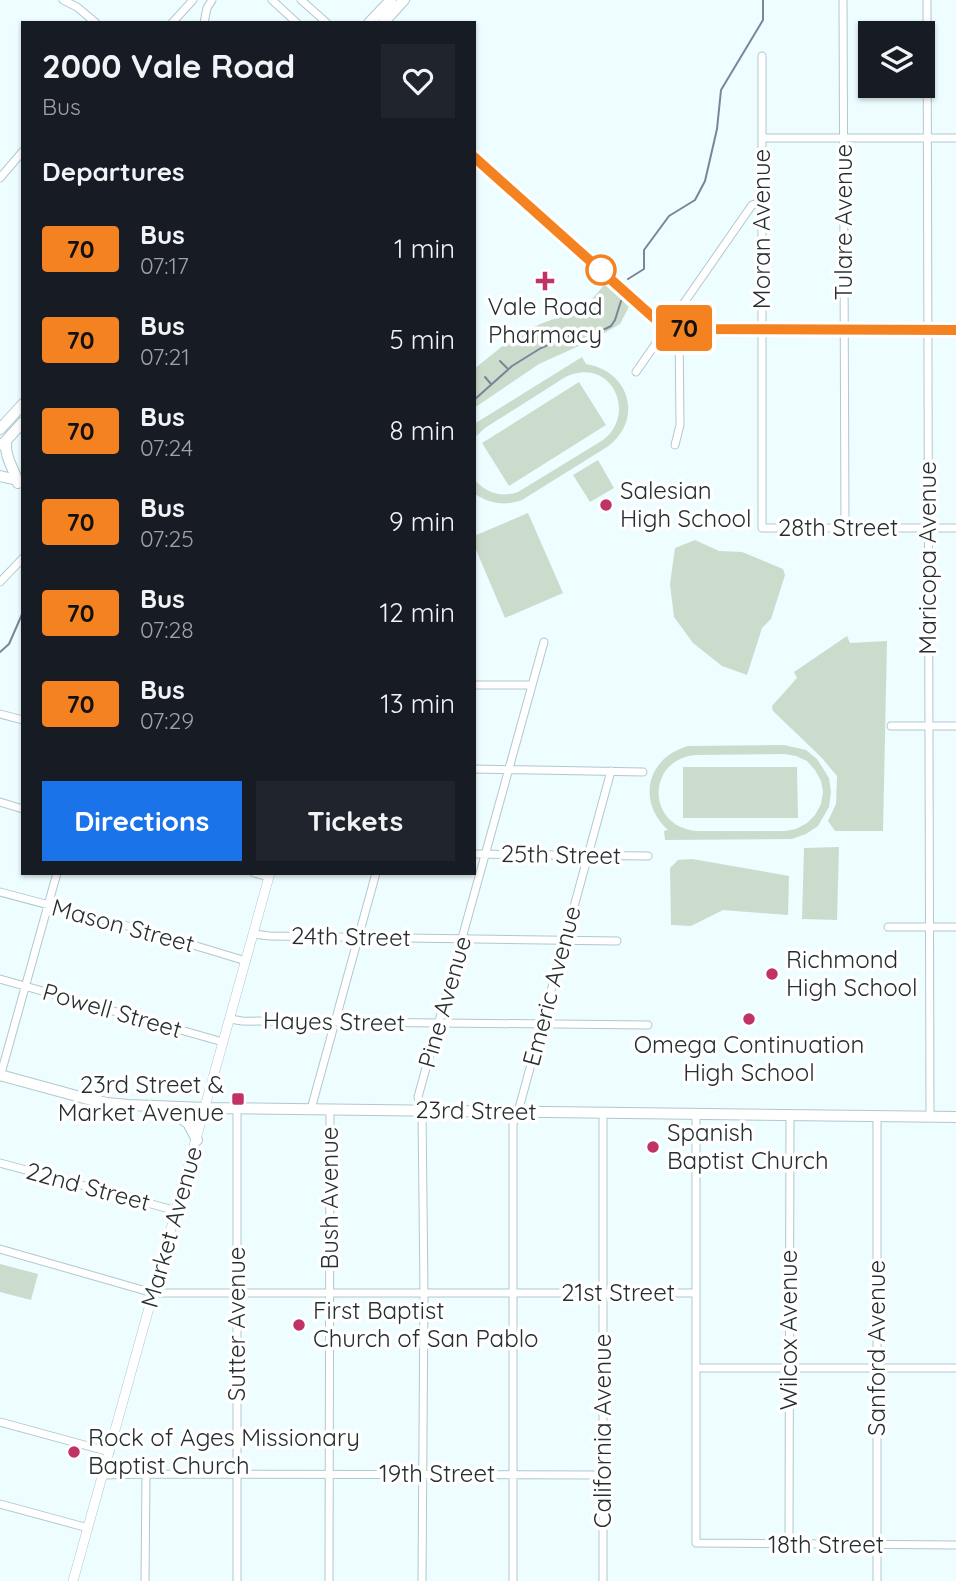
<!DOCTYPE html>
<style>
:root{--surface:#171b24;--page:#20242c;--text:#f1f3f6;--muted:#9ea1a6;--accent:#1a73e8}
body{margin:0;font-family:Quicksand,sans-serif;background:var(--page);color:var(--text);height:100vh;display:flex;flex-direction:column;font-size:26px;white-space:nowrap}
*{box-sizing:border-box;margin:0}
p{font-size:23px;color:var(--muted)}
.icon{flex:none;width:38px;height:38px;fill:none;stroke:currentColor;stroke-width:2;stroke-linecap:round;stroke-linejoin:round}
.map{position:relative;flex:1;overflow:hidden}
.side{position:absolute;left:21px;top:21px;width:455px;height:854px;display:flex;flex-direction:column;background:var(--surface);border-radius:0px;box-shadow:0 2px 5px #0004}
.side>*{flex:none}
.badge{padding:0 14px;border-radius:5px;font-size:24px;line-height:46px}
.controls{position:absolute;left:858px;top:21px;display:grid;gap:14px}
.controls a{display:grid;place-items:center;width:77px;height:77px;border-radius:0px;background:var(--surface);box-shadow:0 2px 5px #0004;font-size:35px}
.map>.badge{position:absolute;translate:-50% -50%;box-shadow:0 0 0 4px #fff}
h2{padding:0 21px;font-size:26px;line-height:63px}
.round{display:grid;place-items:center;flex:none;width:74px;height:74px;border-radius:0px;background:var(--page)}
.overview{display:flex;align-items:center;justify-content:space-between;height:119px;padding:0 21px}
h1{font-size:33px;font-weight:700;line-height:52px}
.primary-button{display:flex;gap:14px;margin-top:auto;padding:14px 21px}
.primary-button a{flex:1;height:80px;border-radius:0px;background:var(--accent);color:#fff;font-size:28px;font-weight:700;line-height:80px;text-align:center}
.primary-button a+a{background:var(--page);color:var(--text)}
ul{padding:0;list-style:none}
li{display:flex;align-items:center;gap:21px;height:91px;padding:0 21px}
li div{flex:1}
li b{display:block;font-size:26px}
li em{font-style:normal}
li .badge{min-width:77px;font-weight:700;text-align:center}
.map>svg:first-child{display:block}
.green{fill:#ccdccc;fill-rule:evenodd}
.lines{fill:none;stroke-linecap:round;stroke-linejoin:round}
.stream{stroke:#7b8498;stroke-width:2}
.minor-casing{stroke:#b1c8cc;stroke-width:9}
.tertiary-casing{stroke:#b1c8cc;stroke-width:10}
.secondary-casing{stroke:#b1c8cc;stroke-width:12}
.primary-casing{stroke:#b1c8cc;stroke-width:12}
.minor{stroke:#fff;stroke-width:7}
.tertiary{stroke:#fff;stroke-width:9}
.secondary{stroke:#fff;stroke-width:10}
.primary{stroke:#fff;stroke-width:10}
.line-casing{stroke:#fff;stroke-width:16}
.line{stroke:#f58220;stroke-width:10}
.stop-dot{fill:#fff;stroke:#f58220;stroke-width:3.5}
.poi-dot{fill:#c13364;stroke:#fff;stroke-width:2.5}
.labels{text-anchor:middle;stroke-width:7;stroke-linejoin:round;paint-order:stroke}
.street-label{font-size:24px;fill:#262f30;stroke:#fff}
.poi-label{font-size:24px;fill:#262f30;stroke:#fff;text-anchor:start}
</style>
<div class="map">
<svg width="956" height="1581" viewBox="0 0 956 1581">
<rect width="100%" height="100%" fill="#eefdff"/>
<path class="green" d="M605,284L629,307L620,324L592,340L539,364L474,408V369L510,340L540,324L584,308Z
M582,357L586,364C630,371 644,420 607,447L522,500C505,506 490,504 475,494L474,479C486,493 501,498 518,492L603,440C636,415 614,362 573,374C563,377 554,385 545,390C525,403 505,415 485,428L474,438V424Z
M579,382L606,425L509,486L482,443Z
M598,460L614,488L590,502L573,475Z
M528,513L563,593L505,618L474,545V536Z
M695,540L719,551L742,552L783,569L785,575L771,619L762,628L747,675L722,666L693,643L674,617L670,584L675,548Z
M847,636L850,643L887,641L883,831H835L828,821L836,804L837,776L821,757L773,711L772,706L797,678L794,672Z
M688,746L784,745L806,750L817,759L829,778L831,792L829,807L818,826L806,834L792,839L665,840L664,831L668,830C637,802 646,758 688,746ZM696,755L784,754L796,756L807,761L815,770L821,781L823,792L821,804L815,815L807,823L796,829L785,831H697C646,827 646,759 696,755Z
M683,767H797L798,818H683Z
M839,847L837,920L802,919L804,848Z
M692,859L789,876L788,915L723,910L691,926L671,925L670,868L678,860Z
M0,1264L38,1274L31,1300L0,1292Z"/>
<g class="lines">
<path class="stream" d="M628,279L644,269V250L669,216L695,200L705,181L717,129L721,90L763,20V0
M500,361L507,368
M485,377L491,384
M474,400L512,366L541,348L575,333L605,329L611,326L615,320L621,301
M0,652L9,644L23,612"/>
<g class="minor-casing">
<path id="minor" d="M63,0L77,7L96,23
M272,0L297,23
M301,0L327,23
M843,0L845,528
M927,0L930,1117
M172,23L193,0
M204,23L207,8L212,0
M762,56V528H956
M762,138H956
M0,178L23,151
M636,372L752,205L761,202
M675,445L680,425L679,327
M0,582L23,558
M474,685H531
M0,714L23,720
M891,726H956
M474,769L643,772
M0,802L23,809
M474,854L648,856
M254,873L269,877
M0,892L150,932L246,961
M888,927H956
M253,934L270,936L617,941
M0,979L223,1042
M230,1019L242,1021L648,1025
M0,1077L57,873
M311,1109L376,873
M603,1113V1581
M696,1114V1543L956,1545
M877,1116V1581
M0,1163L177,1211
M0,1249L153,1293H696
M696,1368H956
M0,1422L110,1452
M104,1475L146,1474L603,1475
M0,1504L88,1528
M789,1545L790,1115
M145,1581L146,1474
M237,1581V1108
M329,1581L330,1109
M422,1581L424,1293L422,1110L418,1097L544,642
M513,1581V1124L518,1112L611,771"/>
</g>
<g class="tertiary-casing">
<path id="tertiary" d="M474,158L655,318L669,325L693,329L956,330
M73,1581L270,873"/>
</g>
<g class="secondary-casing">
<path id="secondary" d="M0,1075L84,1098L107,1103L128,1105L206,1108L956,1117
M164,1107L188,1123L197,1140"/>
</g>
<g class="primary-casing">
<path id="primary" d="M369,23L391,0
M383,23L404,0
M0,429L23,404
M6,441C5,459 13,466 18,483
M2,445L23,422
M0,476L13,479"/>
</g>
<use href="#minor" class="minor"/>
<use href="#tertiary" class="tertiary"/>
<use href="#secondary" class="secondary"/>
<use href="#primary" class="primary"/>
</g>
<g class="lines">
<g class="line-casing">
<path id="line" d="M474,157L654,318L669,325L693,329L956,330"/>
</g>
<use href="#line" class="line"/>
</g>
<circle class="stop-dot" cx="601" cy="270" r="14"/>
<g class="poi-dot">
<path d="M541.5 270.5h7v7h7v7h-7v7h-7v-7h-7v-7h7z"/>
<circle cx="606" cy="505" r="7"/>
<circle cx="772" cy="974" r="7"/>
<circle cx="749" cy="1019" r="7"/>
<rect x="231" y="1092" width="14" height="14" rx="3.5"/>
<circle cx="653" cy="1147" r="7"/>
<circle cx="299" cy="1325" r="7"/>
<circle cx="74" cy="1452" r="7"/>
</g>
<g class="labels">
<g class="street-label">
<text transform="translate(844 222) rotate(-90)" y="8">Tulare Avenue</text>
<text transform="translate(762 229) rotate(-90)" y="8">Moran Avenue</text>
<text x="838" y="536">28th Street</text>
<text transform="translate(928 558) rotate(-90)" y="8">Maricopa Avenue</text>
<text transform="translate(561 855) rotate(1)" y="8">25th Street</text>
<text transform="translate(123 926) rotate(15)" y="8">Mason Street</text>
<text transform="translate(351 937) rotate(1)" y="8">24th Street</text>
<text transform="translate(552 986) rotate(-75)" y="8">Emeric Avenue</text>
<text transform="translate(445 1002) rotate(-74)" y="8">Pine Avenue</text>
<text transform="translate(112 1011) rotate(16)" y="8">Powell Street</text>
<text transform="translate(334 1022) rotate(1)" y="8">Hayes Street</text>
<text transform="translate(476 1111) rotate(1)" y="8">23rd Street</text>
<text transform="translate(88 1187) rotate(15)" y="8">22nd Street</text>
<text transform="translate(330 1198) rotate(-90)" y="8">Bush Avenue</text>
<text transform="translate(172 1227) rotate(-74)" y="8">Market Avenue</text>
<text x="618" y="1301">21st Street</text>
<text transform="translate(237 1324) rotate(-90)" y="8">Sutter Avenue</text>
<text transform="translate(789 1330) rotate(-90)" y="8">Wilcox Avenue</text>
<text transform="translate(877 1348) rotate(-90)" y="8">Sanford Avenue</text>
<text transform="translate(603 1431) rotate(-90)" y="8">California Avenue</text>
<text x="437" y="1482">19th Street</text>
<text x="826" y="1553">18th Street</text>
</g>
<g class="poi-label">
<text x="545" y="315" text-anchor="middle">Vale Road<tspan x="545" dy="28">Pharmacy</tspan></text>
<text x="620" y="499">Salesian<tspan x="620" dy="28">High School</tspan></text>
<text x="786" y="968">Richmond<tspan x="786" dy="28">High School</tspan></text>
<text x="749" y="1053" text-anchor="middle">Omega Continuation<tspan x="749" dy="28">High School</tspan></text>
<text x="224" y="1093" text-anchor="end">23rd Street &amp;<tspan x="224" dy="28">Market Avenue</tspan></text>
<text x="667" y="1141">Spanish<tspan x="667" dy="28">Baptist Church</tspan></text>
<text x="313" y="1319">First Baptist<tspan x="313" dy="28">Church of San Pablo</tspan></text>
<text x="88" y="1446">Rock of Ages Missionary<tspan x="88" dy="28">Baptist Church</tspan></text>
</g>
</g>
</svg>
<div class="controls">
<a><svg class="icon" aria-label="layers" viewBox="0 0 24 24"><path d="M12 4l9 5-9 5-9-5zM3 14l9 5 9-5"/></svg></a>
</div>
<b class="badge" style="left:684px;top:328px;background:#f58220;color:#111">70</b>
<section class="side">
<div class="overview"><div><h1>2000 Vale Road</h1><p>Bus</p></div><a class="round"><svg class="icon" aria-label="heart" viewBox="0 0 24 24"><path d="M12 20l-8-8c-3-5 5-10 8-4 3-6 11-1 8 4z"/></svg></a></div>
<h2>Departures</h2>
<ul>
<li><span class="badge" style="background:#f58220;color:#111">70</span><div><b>Bus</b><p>07:17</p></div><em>1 min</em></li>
<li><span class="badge" style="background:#f58220;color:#111">70</span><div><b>Bus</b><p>07:21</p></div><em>5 min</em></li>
<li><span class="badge" style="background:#f58220;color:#111">70</span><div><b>Bus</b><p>07:24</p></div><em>8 min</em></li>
<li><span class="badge" style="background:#f58220;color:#111">70</span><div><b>Bus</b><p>07:25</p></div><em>9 min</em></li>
<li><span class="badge" style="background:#f58220;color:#111">70</span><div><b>Bus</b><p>07:28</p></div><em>12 min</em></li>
<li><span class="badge" style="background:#f58220;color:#111">70</span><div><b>Bus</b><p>07:29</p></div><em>13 min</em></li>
</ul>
<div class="primary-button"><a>Directions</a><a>Tickets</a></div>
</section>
</div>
